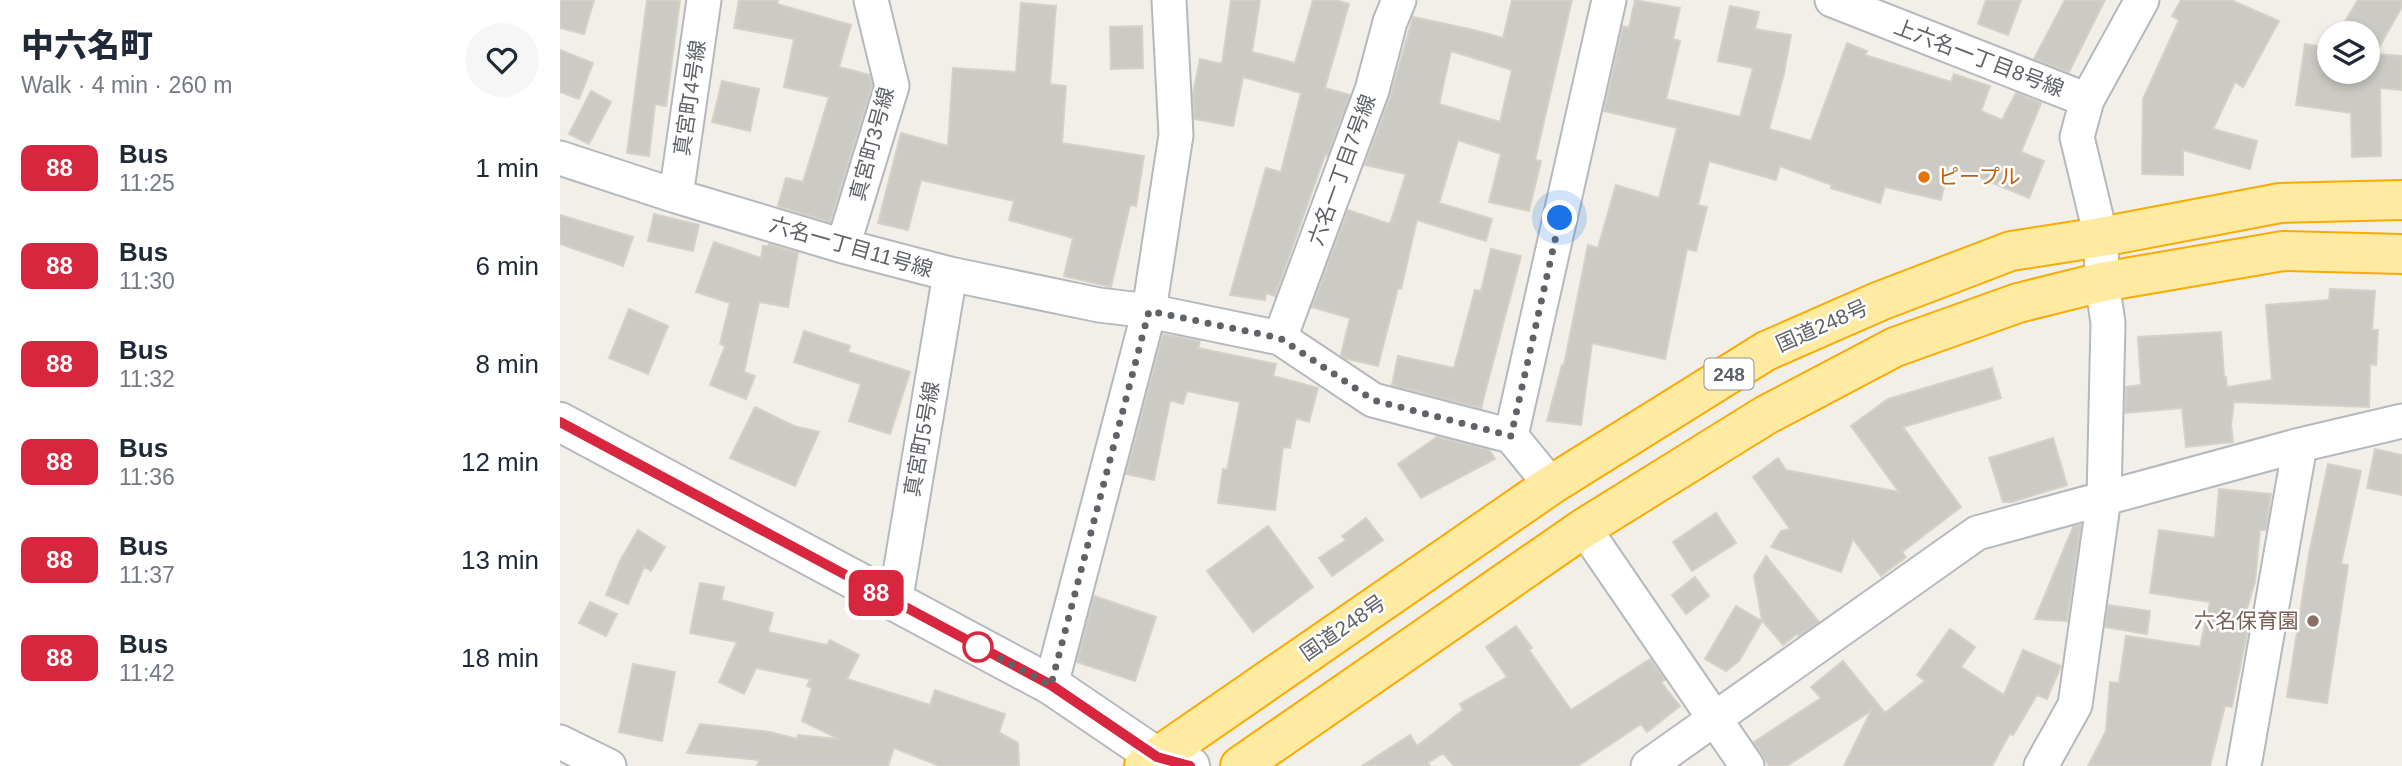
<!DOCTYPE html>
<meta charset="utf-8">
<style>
:root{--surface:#fff;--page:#f6f6f7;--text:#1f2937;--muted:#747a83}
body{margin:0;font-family:Arial,"Noto Sans JP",sans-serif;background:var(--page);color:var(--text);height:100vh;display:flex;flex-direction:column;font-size:26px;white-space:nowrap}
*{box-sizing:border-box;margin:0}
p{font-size:23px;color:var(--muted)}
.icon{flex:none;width:38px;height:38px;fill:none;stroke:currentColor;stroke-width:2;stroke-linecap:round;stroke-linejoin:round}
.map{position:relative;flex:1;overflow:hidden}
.sheet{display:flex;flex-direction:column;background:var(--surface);width:560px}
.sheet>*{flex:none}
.badge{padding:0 14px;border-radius:10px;font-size:24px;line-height:46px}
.buttons{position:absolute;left:1757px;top:21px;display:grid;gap:14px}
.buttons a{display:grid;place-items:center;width:63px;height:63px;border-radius:50%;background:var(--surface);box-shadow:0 4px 10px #0003;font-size:35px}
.you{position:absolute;width:35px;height:35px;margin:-18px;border:5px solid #fff;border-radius:50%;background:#1a73e8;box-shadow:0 0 0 10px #1a73e833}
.map>.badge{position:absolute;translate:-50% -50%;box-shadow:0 0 0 4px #fff}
.round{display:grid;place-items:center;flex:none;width:74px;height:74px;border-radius:37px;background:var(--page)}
.head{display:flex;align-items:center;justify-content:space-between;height:119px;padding:0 21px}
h1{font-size:33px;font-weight:800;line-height:52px}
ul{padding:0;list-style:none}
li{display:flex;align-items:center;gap:21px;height:98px;padding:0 21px}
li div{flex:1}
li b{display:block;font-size:26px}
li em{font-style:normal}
li .badge{min-width:77px;font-weight:700;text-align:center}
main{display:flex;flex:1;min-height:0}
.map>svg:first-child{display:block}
.building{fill:#cccac5;stroke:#d6d1c6;stroke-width:2;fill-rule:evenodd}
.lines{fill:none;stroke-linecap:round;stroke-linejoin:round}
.minor-casing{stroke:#b5b8bc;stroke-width:37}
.secondary-casing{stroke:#b6babf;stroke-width:42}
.trunk-casing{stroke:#f9ab00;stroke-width:42}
.minor{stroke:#fff;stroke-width:33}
.secondary{stroke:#fff;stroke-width:38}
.trunk{stroke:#feeaa1;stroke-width:38}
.line-casing{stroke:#fff;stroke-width:16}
.line{stroke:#d7263d;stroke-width:10}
.walk{stroke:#5f6368;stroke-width:7;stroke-dasharray:0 12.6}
.food-dot{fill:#e8710a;stroke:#fff;stroke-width:2.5}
.education-dot{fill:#8d6e63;stroke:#fff;stroke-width:2.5}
.stop-dot{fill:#fff;stroke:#d7263d;stroke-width:3.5}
.labels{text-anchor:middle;stroke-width:5;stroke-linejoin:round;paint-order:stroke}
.shield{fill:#fff;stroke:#8f9295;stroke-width:2}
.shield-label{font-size:19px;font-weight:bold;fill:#5f6368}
.street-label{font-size:21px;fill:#5f6368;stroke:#fff}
.food-label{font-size:21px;fill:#c56008;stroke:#fff;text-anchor:start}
.education-label{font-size:21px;fill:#785e54;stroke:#fff;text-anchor:end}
</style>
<main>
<section class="sheet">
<div class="head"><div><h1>中六名町</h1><p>Walk · 4 min · 260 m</p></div><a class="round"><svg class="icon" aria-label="heart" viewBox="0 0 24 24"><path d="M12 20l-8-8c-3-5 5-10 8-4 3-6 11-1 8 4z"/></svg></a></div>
<ul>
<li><span class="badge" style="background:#d7263d;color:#fff">88</span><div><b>Bus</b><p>11:25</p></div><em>1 min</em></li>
<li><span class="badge" style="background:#d7263d;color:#fff">88</span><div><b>Bus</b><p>11:30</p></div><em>6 min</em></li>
<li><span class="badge" style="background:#d7263d;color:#fff">88</span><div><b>Bus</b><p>11:32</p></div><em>8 min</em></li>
<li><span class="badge" style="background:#d7263d;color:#fff">88</span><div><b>Bus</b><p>11:36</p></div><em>12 min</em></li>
<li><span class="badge" style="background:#d7263d;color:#fff">88</span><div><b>Bus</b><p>11:37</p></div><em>13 min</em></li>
<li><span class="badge" style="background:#d7263d;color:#fff">88</span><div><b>Bus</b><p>11:42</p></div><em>18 min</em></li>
</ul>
</section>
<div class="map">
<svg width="1842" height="766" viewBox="0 0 1842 766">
<rect width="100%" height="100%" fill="#f1efe8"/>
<path class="building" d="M0,0H34L24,34L0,28Z
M87,0H120L106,106L95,104L89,156L67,153Z
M179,0H218L217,4L291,25L279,67L310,75L312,85L270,222L218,206L226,178L243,182L269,97L224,87L234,39L174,28Z
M671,0H700L692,52L735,63L753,0H776L789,4L765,88L790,95L767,156L765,155L715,296L706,293L705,300L670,295L706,168L721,172L741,93L683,77L673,126L634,119L633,93L640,59L662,64Z
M952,0H1012L975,160L981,161L969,211L929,202L941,154L898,140L879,203L932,219L926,241L857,220L841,289L838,288L818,366L784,358L781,355L790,318L752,307L788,210L830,224L846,174L805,165L830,97L853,17L914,30L943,38ZM891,51L952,70L940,122L879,104Z
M1075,0L1120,8L1113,39L1120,41L1106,99L1180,117L1193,68L1158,61L1170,6L1199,12L1195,29L1231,35L1224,73L1209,129L1251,141L1287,43L1307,51L1305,55L1391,82L1394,74L1430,86L1421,111L1442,120L1456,93L1481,103L1461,152L1484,161L1469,198L1389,165L1381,200L1325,187L1320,203L1271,188L1272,185L1220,166L1216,180L1149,161L1138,205L1147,207L1136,251L1127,249L1105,359L1032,343L1021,425L987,421L1002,365H1004L1028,245L1038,248L1056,185L1099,198L1117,128L1044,111L1063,26L1069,28Z
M1426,0H1461L1448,35L1418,24Z
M1505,0H1545L1509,72L1474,59Z
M1621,0H1671L1719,21L1683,87L1675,82L1653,129L1697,141L1690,169L1623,150V175L1582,174L1583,99L1619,20L1612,16Z
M1798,0H1842V7L1815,54L1842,56V90L1820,88L1821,156L1792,157L1791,113L1736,105L1745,44L1769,48V72H1808V33H1778Z
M461,3L496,6L490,84L506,86L502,143L584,156L576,206L570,205L551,287L504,276L513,238L449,220L454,201L361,180L348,230L318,223L341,133L388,146L393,68L456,72Z
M582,26L583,68L551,69L550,27Z
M0,50L33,63L19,99L0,92Z
M162,81L199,89L190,131L152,122Z
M31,91L51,102L29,144L9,134Z
M94,214L139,225L133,251L88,241Z
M0,215L73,237L63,266L0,244Z
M154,242L201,258L203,246H208L209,244L238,253L228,307L199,302L184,372L195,376L186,399L150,385L165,346L160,344L170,303L136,292Z
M931,249L961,256L921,408L832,385L838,356L894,368L915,290L921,291Z
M1770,289L1815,291L1812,330H1818L1816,365L1810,364L1809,407L1674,402L1671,424L1673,442L1626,447L1622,408L1565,413L1566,387L1581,385L1578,337L1661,332L1664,377H1666L1667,387L1712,380L1706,305L1769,300Z
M69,309L108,326L88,374L49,358Z
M244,331L290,346L288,352L350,372L330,434L289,421L301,384L234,362Z
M603,334L640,341L638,348L716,364L713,376L758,388L749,422L736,418L730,448L723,447L715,510L658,503L663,469L667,470L680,402L627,391L623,404L610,400L594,480L566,474Z
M1432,368L1441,398L1343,427L1401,507L1342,552L1346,557L1321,576L1293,539L1281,572L1211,547L1221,531L1230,529L1193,477L1218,458L1226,470L1339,492L1291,426L1328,399Z
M195,407L234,426L259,432L235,486L170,458Z
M877,437L929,450L935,459L861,498L838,464Z
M1493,438L1507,485L1452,502H1443L1429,458Z
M1815,449L1842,455V495L1807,488Z
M1768,464L1801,471L1781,564L1788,565L1767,703L1727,697L1749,554Z
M1659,489L1711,494L1706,530H1700L1695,582L1684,618L1690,619L1672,707L1665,706L1650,766H1528L1546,731L1550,682L1559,683L1566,636L1640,647L1650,602L1590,593L1599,530L1655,538Z
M1156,513L1176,543L1132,571L1113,542Z
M806,518L823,540L772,576L759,558L786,540L782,536Z
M1521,525L1507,621L1475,619L1513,527Z
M708,526L753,587L693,632L647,571Z
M78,530L105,547L91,571L84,567L68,604L46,595L60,561Z
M1206,556L1259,622L1239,636L1237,634L1223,645L1202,620L1194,576Z
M1135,577L1149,596L1126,614L1112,595Z
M140,583L164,587L161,600L213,613L208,632L267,645L270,640L299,655L287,679L370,705L375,690L445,714L439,732L458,743L459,766H380L334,748L328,766H197L199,760L127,753L140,724L210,732L237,739L238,735L279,739L242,721L252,688L247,686L250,679L196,668L184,694L159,682L177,642L130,633Z
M534,596L596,617L575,681L517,662Z
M30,602L57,614L46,636L19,623Z
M1548,605L1590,611L1587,634L1545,627Z
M1176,606L1202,621L1179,661L1166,671L1145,659Z
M956,626L972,648L969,650L1011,710L1090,659L1105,680L1101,682L1120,706L1087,732L1081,724L1018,766H894L883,753L868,763L870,766H802L850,735L857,746L903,710L900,704L947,677L926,647Z
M1390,629L1415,647L1401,667L1444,695L1463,650L1501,666L1487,699L1477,695L1453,735L1450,733L1432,766H1284L1311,711L1227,766H1209L1194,742L1261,698L1251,687L1283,661L1325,713L1365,681L1357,675Z
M73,664L115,672L102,741L59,732Z"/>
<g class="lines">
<g class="minor-casing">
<path id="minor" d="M1272,0L1527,100
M0,158L116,196L283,246L390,274L539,305L589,311L720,338L813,400L951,436L991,485
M116,196L144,0
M283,246L332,86L311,0
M720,338L812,90L830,22L839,0
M951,436L1049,0
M1024,528L1187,766
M335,603L390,274
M491,685L589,311L616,135L609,0
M0,742L49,766
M1088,766L1417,533L1740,445L1842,421
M1481,766L1515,705L1544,498L1548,323L1542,282L1541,237L1517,137L1527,100L1582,0
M1684,766L1740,445"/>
</g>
<g class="secondary-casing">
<path id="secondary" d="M0,422L491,685L597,757L630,766"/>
</g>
<g class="trunk-casing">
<path id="trunk" d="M584,766L991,485L1206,351L1320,301L1451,251L1541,237L1720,203L1842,200
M680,766L1024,528L1206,415L1335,347L1458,303L1542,282L1723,251L1842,254"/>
</g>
<use href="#minor" class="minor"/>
<use href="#secondary" class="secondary"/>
<use href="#trunk" class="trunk"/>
</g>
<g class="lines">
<g class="line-casing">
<path id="line" d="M0,422L491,685L597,757L630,766"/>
</g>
<use href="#line" class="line"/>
<path class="walk" d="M418,647L491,685L589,311L720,338L813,400L951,436L1000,218"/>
</g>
<circle class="food-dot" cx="1364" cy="177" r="7"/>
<circle class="education-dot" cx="1753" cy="621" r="7"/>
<circle class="stop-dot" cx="418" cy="647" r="14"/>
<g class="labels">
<rect class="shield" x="1144.5" y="358.5" width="49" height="31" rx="5"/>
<g class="shield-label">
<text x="1169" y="381">248</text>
</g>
<g class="street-label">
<text transform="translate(1419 58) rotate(21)" y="7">上六名一丁目8号線</text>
<text transform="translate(130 98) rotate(-82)" y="7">真宮町4号線</text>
<text transform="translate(312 144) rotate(-75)" y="7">真宮町3号線</text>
<text transform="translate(782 170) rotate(-70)" y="7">六名一丁目7号線</text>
<text transform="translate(291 247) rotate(16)" y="7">六名一丁目11号線</text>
<text transform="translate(1262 326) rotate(-24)" y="7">国道248号</text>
<text transform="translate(362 439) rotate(-80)" y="7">真宮町5号線</text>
<text transform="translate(783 628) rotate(-35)" y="7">国道248号</text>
</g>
<g class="food-label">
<text x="1378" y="184">ピープル</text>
</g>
<g class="education-label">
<text x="1739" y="628">六名保育園</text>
</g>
</g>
</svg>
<div class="buttons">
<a><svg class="icon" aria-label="layers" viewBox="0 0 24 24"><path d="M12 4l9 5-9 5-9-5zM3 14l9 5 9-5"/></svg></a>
</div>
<div class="you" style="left:1000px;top:218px"></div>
<b class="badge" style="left:316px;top:593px;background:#d7263d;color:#fff">88</b>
</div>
</main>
